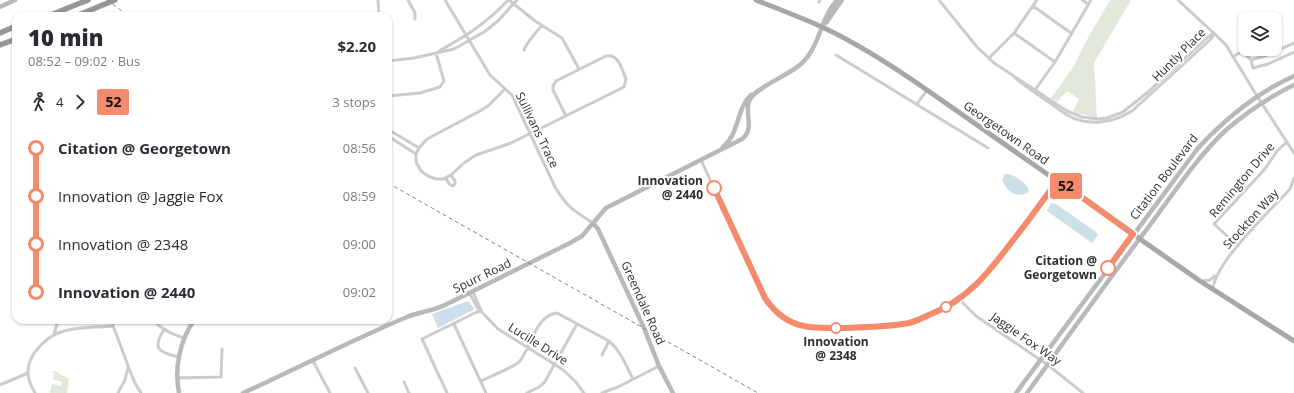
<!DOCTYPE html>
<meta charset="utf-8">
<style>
:root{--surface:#fff;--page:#f2f2f3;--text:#2b2b33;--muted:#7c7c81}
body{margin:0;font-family:"Open Sans",sans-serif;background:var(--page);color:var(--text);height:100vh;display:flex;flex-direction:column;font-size:15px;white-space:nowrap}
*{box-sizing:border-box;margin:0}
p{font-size:13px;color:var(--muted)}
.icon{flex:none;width:22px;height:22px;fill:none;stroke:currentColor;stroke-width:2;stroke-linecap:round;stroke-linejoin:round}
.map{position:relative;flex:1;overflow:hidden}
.drawer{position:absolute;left:12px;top:12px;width:380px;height:312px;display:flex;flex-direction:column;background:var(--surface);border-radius:12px;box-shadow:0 1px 3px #0004}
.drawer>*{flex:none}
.badge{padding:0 8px;border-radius:3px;font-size:14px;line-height:26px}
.controls{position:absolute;left:1238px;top:12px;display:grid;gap:8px}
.controls a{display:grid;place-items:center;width:44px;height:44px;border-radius:8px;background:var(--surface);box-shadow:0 1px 3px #0004;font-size:20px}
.map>.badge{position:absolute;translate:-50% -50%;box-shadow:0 0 0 2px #fff}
.legs{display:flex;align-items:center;gap:6px;height:44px;padding:0 16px;font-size:13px}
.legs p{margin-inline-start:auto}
.headline{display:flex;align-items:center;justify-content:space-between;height:68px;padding:0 16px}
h1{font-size:22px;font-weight:800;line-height:30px}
ul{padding:0 16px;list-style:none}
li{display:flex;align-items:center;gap:14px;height:48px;font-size:15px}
li i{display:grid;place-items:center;width:6px;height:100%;margin:0 5px;background:currentColor}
li i::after{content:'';width:10px;height:10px;margin:-5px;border:3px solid;border-radius:50%;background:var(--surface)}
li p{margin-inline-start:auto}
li:first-child i{background:linear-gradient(#0000 50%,currentColor 0)}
li:last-child i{background:linear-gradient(currentColor 50%,#0000 0)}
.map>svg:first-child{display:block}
.green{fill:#e3e8dc}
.water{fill:#cddfe8}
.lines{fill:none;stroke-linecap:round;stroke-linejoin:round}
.street{stroke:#ccc;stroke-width:3}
.secondary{stroke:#b9b9b9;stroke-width:4.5}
.primary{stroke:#a7a7a7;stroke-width:5}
.highway{stroke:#969696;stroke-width:5.5}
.rail{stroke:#848484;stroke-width:1;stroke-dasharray:4 3;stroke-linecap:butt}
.line-1-casing{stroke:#fff;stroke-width:9}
.line-1{stroke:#f58b6d;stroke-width:6}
.stop-1-dot{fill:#fff;stroke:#f58b6d;stroke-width:2}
.labels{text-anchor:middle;stroke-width:4;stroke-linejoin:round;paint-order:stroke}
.street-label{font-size:12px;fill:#2f2f2f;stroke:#fff}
.stop-label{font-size:12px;font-weight:bold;fill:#2f2f2f;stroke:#fff;text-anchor:end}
</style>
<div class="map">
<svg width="1294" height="393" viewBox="0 0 1294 393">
<rect width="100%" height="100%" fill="#fff"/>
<path class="green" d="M1110,0H1131L1094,63L1097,118L1073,112L1079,99L1067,91L1057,102L1051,98L1074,66L1085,43Z
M52,371L58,372L59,374L62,375L69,379L67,393H50L52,384L61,386L62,382L53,379L54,374Z"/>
<path class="water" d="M1005,174C1013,173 1028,183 1029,192C1017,199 1007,192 1002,180Z
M1051,203L1056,204L1096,232L1098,235L1092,243L1047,211Z
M468,301L474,308L473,310L438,328L432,314Z"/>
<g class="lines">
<path class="street" d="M378,0L379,16
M408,0L415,13V19
M445,0L490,75L512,95L555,187C567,207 574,211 593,223
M509,0L535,21L562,38L579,69
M939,0L977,47L994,63L1067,111L1082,117L1098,119L1107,118L1123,112L1148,92L1208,37L1214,33
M1082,0L1088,4
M1178,0L1220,39L1226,45L1257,96L1294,153
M819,2L820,0
M1033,6L1071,33
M1014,33L1055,62
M524,50C526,43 536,33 541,26
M439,51C466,36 487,23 508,0
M836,55L988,148
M1233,57L1239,53H1244L1251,60L1253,68L1268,64L1294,52
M989,58L1014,33L1037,0
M1251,60L1265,56L1294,43
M388,61L414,58L454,49L484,32L498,21L517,0
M1014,77C1024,85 1034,92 1044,99C1052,104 1059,110 1067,115C1088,127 1113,123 1132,111L1211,39L1214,34
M505,89L488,106L480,111L427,139L419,148L416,154V162L421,171L428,176L436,179H443L451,175L464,163L476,155L511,143L624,87L626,79C622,69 618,53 606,56L556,81L553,86V90L566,116
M1035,90L1055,62L1091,0
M388,96L420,93L440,87L444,81L436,53
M917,104L927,90
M388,133L391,131L419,148
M388,136L416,154
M701,160L756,280L765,298L773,309L780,315L801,326L821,328L864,327L910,322L946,307L962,297L978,284L993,268L1058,180
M446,178L449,184L453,186L455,184V181L451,175
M1238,246L1214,224L1264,170L1278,150L1287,142
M1202,281L1210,280L1215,276
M1213,289C1215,262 1270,211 1290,189L1294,178
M473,292L481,310
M470,294L477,307L498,329L562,369L575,381L584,393
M959,299L976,316L1048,365L1083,393
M111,320L130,371L135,383L141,393
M154,320C161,330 173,334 184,338
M454,324L486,393
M164,330C151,349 160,353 179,357
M54,335L58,320
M602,355L609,341
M313,361L330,393
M355,368L368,393
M177,378L221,377L222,349
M481,381C489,377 515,367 520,361C531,347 536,315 557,313L609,341C621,351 626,366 633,379
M404,382L409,393
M0,385L28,373
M35,393C31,386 28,380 28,373C27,355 46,337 61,332C78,326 96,328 113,326
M118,393L125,380L128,367
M447,393L422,339L481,310
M527,393L539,387L544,383L577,324
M602,393L618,387L659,366"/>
<path class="secondary" d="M0,7L15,0
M826,23L842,0
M723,147C740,133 736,109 751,95
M593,223L598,229L644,328L659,366L673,393
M179,393C174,367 180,341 194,320
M243,393C298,368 352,340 407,317C419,312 432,311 445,305L570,243L582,236L606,208L742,139C756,128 743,112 750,99C757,87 789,75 801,64C820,47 820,19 837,0
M1016,393L1198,148C1226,118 1256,93 1294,76
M1027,393C1067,338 1106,283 1147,229C1172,196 1195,159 1226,130C1247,112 1269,97 1294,85"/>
<path class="primary" d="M756,0C778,9 800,17 822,27C859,44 894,67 927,90L1200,281L1294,341"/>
<path class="highway" d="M48,16L88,0
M76,16L115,0
M0,33L16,26
M0,45L16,39"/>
<path class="rail" d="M107,0L129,16
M388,183L758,393"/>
</g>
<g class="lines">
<g class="line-1-casing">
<path id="line-1" d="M714,188L765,298C786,329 808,328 842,328C864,327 888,327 909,323C916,321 923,318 929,315C969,299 989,272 1014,239C1029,220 1043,200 1058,180L1133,234L1108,268"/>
</g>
<use href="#line-1" class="line-1"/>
</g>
<g class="stop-1-dot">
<circle cx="714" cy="188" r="7"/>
<circle cx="1108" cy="268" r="7"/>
<circle cx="946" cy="307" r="5"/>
<circle cx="836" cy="328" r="5"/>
</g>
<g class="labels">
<g class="street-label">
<text transform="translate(1179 55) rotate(-45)" y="4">Huntly Place</text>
<text transform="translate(537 130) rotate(64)" y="4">Sullivans Trace</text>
<text transform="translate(1006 133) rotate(35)" y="4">Georgetown Road</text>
<text transform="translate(1164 177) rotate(-53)" y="4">Citation Boulevard</text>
<text transform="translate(1242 180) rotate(-50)" y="4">Remington Drive</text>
<text transform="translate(1251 219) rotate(-48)" y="4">Stockton Way</text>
<text transform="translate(482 276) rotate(-26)" y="4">Spurr Road</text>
<text transform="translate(643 303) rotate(66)" y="4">Greendale Road</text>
<text transform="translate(1026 339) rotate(35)" y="4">Jaggie Fox Way</text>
<text transform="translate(538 344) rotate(32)" y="4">Lucille Drive</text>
</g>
<g class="stop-label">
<text x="703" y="185">Innovation<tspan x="703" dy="14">@ 2440</tspan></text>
<text x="1097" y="265">Citation @<tspan x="1097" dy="14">Georgetown</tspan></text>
<text x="836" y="346" text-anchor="middle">Innovation<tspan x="836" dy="14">@ 2348</tspan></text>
</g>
</g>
</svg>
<div class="controls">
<a><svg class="icon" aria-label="layers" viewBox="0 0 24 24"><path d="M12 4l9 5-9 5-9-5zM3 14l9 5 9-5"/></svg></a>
</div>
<b class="badge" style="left:1066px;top:186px;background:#f58b6d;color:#111">52</b>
<section class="drawer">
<div class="headline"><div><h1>10 min</h1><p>08:52 – 09:02 · Bus</p></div><b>$2.20</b></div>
<div class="legs"><svg class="icon" aria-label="walk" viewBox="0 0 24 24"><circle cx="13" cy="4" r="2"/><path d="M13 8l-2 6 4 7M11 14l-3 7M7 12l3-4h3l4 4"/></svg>4<svg class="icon" aria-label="forward" viewBox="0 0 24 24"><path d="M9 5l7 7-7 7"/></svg><b class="badge" style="background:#f58b6d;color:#111">52</b><p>3 stops</p></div>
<ul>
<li><i style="color:#f58b6d"></i><b>Citation @ Georgetown</b><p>08:56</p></li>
<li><i style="color:#f58b6d"></i><span>Innovation @ Jaggie Fox</span><p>08:59</p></li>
<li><i style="color:#f58b6d"></i><span>Innovation @ 2348</span><p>09:00</p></li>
<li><i style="color:#f58b6d"></i><b>Innovation @ 2440</b><p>09:02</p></li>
</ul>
</section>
</div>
